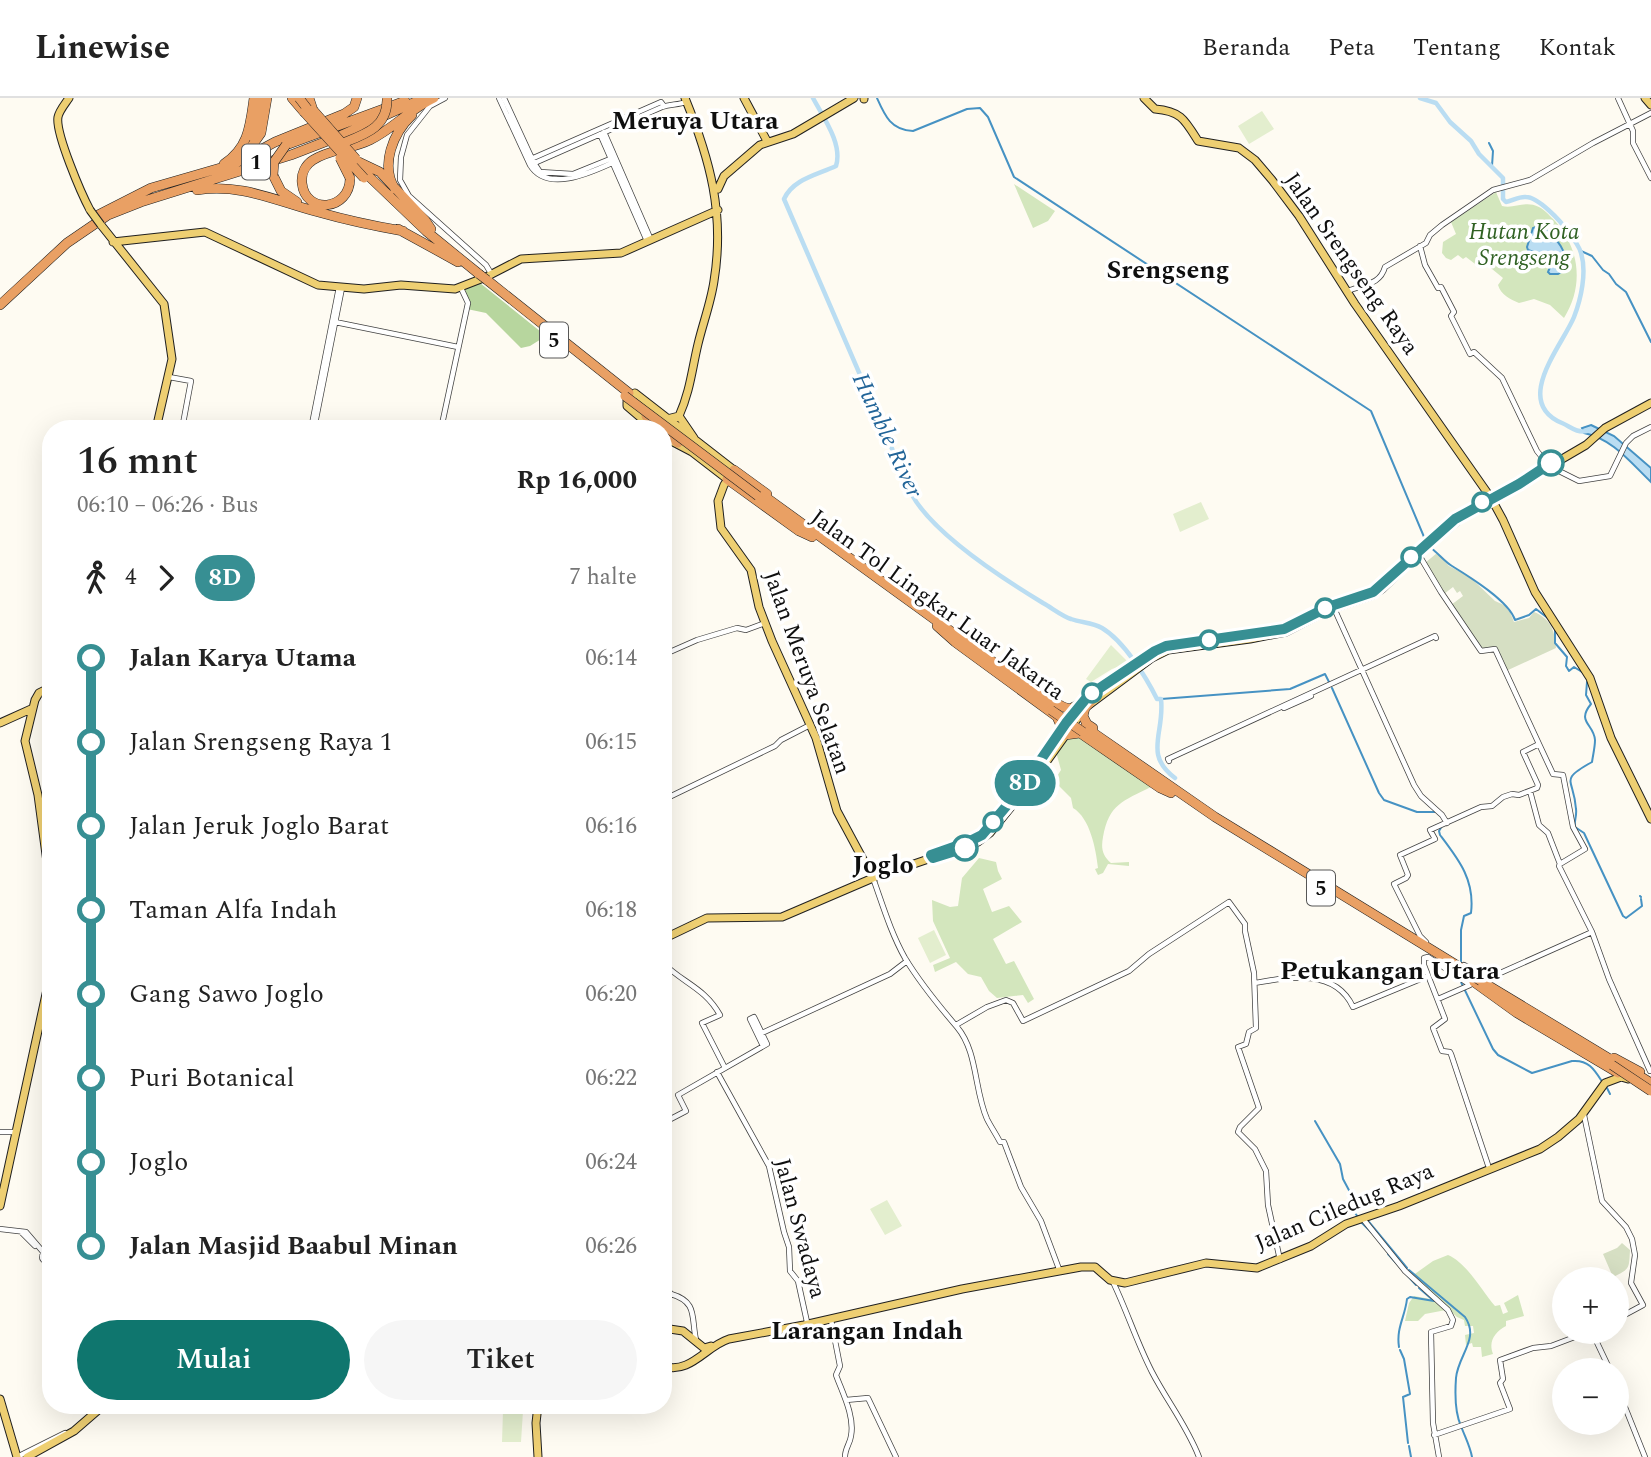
<!DOCTYPE html>
<html lang="id">
<meta charset="utf-8">
<style>
:root{--surface:#fff;--page:#f6f6f6;--text:#222;--muted:#767676;--line:#e0e0e0;--accent:#0f766e}
body{margin:0;font-family:Spectral,serif;background:var(--page);color:var(--text);height:100vh;display:flex;flex-direction:column;font-size:26px;white-space:nowrap}
*{box-sizing:border-box;margin:0}
p{font-size:23px;color:var(--muted)}
.icon{flex:none;width:38px;height:38px;fill:none;stroke:currentColor;stroke-width:2;stroke-linecap:round;stroke-linejoin:round}
.map{position:relative;flex:1;overflow:hidden}
.drawer{position:absolute;left:42px;top:322px;width:630px;height:994px;display:flex;flex-direction:column;background:var(--surface);border-radius:28px;box-shadow:0 7px 28px #0002}
.drawer>*{flex:none}
.badge{padding:0 14px;border-radius:23px;font-size:24px;line-height:46px}
.controls{position:absolute;left:1552px;top:1169px;display:grid;gap:14px}
.controls a{display:grid;place-items:center;width:77px;height:77px;border-radius:50%;background:var(--surface);box-shadow:0 7px 28px #0002;font-size:35px}
.map>.badge{position:absolute;translate:-50% -50%;box-shadow:0 0 0 4px #fff}
.legs{display:flex;align-items:center;gap:10px;height:77px;padding:0 35px;font-size:23px}
.legs p{margin-inline-start:auto}
.head{display:flex;align-items:center;justify-content:space-between;height:119px;padding:0 35px}
h1{font-size:38px;font-weight:600;line-height:52px}
.cta{display:flex;gap:14px;margin-top:auto;padding:14px 35px}
.cta a{flex:1;height:80px;border-radius:42px;background:var(--accent);color:#fff;font-size:28px;font-weight:600;line-height:80px;text-align:center}
.cta a+a{background:var(--page);color:var(--text)}
ul{padding:0 35px;list-style:none}
li{display:flex;align-items:center;gap:24px;height:84px;font-size:26px}
li i{display:grid;place-items:center;width:10px;height:100%;margin:0 9px;background:currentColor}
li i::after{content:'';width:18px;height:18px;margin:-9px;border:5px solid;border-radius:50%;background:var(--surface)}
li p{margin-inline-start:auto}
li:first-child i{background:linear-gradient(#0000 50%,currentColor 0)}
li:last-child i{background:linear-gradient(currentColor 50%,#0000 0)}
header{display:flex;align-items:center;gap:42px;box-sizing:border-box;height:98px;padding:0 35px;background:var(--surface);border-bottom:2px solid var(--line)}
header strong{font-size:33px}
nav{display:flex;gap:38px;margin-inline-start:auto;font-size:24px}
.map>svg:first-child{display:block}
.green{fill:#d3e6bd}
.forest{fill:#b7d69e}
.cemetery{fill:#d6dfc3}
.pitch{fill:#e3eece}
.water{fill:#baddf2;stroke:#4692c3;stroke-width:2}
.lines{fill:none;stroke-linecap:round;stroke-linejoin:round}
.stream{stroke:#4692c3;stroke-width:2}
.river{stroke:#baddf2;stroke-width:4.5}
.minor-casing{stroke:#424242;stroke-width:6}
.major-casing{stroke:#202020;stroke-width:9}
.highway-casing{stroke:#202020;stroke-width:10}
.minor{stroke:#fff;stroke-width:4.5}
.major{stroke:#eecf72;stroke-width:7}
.highway{stroke:#e9a064;stroke-width:9}
.major-bridge-casing{stroke:#202020;stroke-width:9;stroke-linecap:butt}
.highway-bridge-casing{stroke:#202020;stroke-width:10;stroke-linecap:butt}
.major-bridge{stroke:#eecf72;stroke-width:7}
.highway-bridge{stroke:#e9a064;stroke-width:9}
.line-1-casing{stroke:#fff;stroke-width:16}
.line-1{stroke:#378f93;stroke-width:10}
.stop-1-dot{fill:#fff;stroke:#378f93;stroke-width:3.5}
.labels{text-anchor:middle;stroke-width:7;stroke-linejoin:round;paint-order:stroke}
.shield{fill:#fff;stroke:#575757;stroke-width:2}
.shield-label{font-size:21px;font-weight:bold;fill:#0f0f0f}
.park-label{font-size:23px;font-style:italic;fill:#316224;stroke:#fff}
.street-label{font-size:23px;fill:#0f0f0f;stroke:#fff}
.water-label{font-size:24px;font-style:italic;fill:#216498;stroke:#fff}
.quarter-label{font-size:26px;font-weight:bold;fill:#0f0f0f;stroke:#fff}
</style>
<header>
<strong>Linewise</strong>
<nav><a>Beranda</a><a>Peta</a><a>Tentang</a><a>Kontak</a></nav>
</header>
<div class="map">
<svg width="1651" height="1359" viewBox="0 0 1651 1359">
<rect width="100%" height="100%" fill="#fefbf2"/>
<path class="green" d="M1014,86L1055,113L1048,123L1033,130Z
M1496,94L1502,108C1515,111 1525,102 1539,109C1545,112 1550,118 1555,123C1580,151 1584,188 1564,220L1550,207L1534,201L1519,205C1510,201 1501,197 1498,187L1503,180L1486,166L1479,169L1466,159L1463,161L1458,157L1451,162L1446,160L1442,155L1443,144L1456,136L1451,124Z
M1074,636L1151,689C1123,703 1109,706 1103,739C1101,750 1102,757 1111,765L1129,764V768L1108,766L1103,775L1098,777L1095,771L1098,770C1096,751 1090,720 1073,710L1071,700L1054,683L1061,672L1056,654L1068,638Z
M979,760L996,764L998,773L1002,781L983,791L992,814L1009,808L1022,824L993,841L1006,866L1014,863L1034,901L1028,905L1023,897L997,900L989,893L981,879L968,876L956,864L935,874L933,867L950,860L933,823L932,802L950,809L958,808L962,780Z
M1448,1157C1467,1165 1482,1193 1495,1208L1500,1207L1503,1216L1508,1214L1504,1205L1518,1197L1524,1218L1506,1223V1228C1495,1234 1488,1243 1493,1256L1482,1259L1481,1249H1473L1472,1245L1466,1247L1465,1237L1474,1235L1473,1228H1465L1464,1222L1457,1219L1412,1178L1433,1163Z
M1414,1198L1436,1202L1446,1212L1425,1216L1418,1223H1405L1409,1205Z"/>
<path class="forest" d="M480,185L546,238L530,248L521,250L486,215L467,211L468,203L465,191Z"/>
<path class="cemetery" d="M1437,455L1449,468L1470,479L1495,503L1504,507L1510,514L1514,524L1529,520L1534,514C1551,521 1555,533 1556,550L1506,573L1494,550L1482,552L1451,507L1463,498L1460,493L1457,495L1453,489L1444,496L1425,465Z
M1622,1145L1630,1152C1629,1171 1630,1171 1613,1179L1603,1156L1617,1150Z"/>
<path class="pitch" d="M1262,13L1274,31L1249,46L1238,28Z
M1201,404L1209,421L1180,434L1173,416Z
M1111,547L1129,565L1112,571L1091,584L1086,581Z
M934,832L946,857L930,865L918,840Z
M887,1102L902,1128L885,1137L870,1111Z
M503,1313H523L521,1344H502Z"/>
<path class="water" d="M1542,127C1555,140 1568,151 1566,171L1558,176H1550L1548,174L1551,167C1548,156 1537,156 1528,152L1527,149L1533,130Z
M1591,327L1614,338L1651,370V384C1630,364 1613,341 1584,335L1582,330Z"/>
<g class="lines">
<path class="stream" d="M877,0C885,18 891,32 913,33L967,11L980,10L988,19L1014,79L1371,313L1427,446
M1489,45L1493,53L1492,68
M1581,153L1592,158L1603,172L1609,176L1616,186L1626,194L1651,244
M1431,450C1438,455 1445,464 1452,468C1470,479 1509,503 1515,522L1529,517L1536,511L1549,521
M1555,532V545L1567,559L1566,568L1569,573L1574,569L1582,574
M1587,584L1586,597L1591,606C1576,624 1594,626 1595,642C1595,649 1593,657 1592,664C1558,683 1574,680 1576,711C1577,718 1574,722 1575,729L1584,735L1623,818L1626,820L1642,808L1641,801
M1332,590L1379,695L1384,702L1417,714H1436
M1161,601L1290,591L1325,576L1329,584
M1442,728L1439,733L1440,737C1459,762 1475,782 1471,815L1464,818L1461,832V865
M1640,798L1641,799
M1461,884L1493,951L1498,957L1532,975L1572,963
M1573,963C1588,962 1594,971 1601,982
M1607,990L1610,996
M1315,1023L1340,1066L1343,1081L1351,1096L1352,1111L1358,1119
M1361,1124L1372,1135
M1369,1124L1407,1170
M1388,1156L1416,1187
M1409,1172L1465,1219C1480,1241 1458,1257 1456,1280C1455,1294 1455,1315 1461,1328C1465,1339 1470,1348 1472,1359
M1399,1249C1396,1230 1405,1219 1407,1201L1410,1199L1434,1203L1419,1190
M1400,1252L1404,1261L1410,1296L1403,1299L1408,1345
M1409,1348L1411,1359"/>
<path class="river" d="M813,0C823,19 843,46 836,68C817,77 793,81 784,101L912,397C934,436 1005,482 1043,505C1052,510 1062,518 1071,521C1082,525 1092,524 1102,530C1124,543 1146,579 1157,601H1161C1165,635 1143,656 1175,680
M1420,0L1436,5L1450,24L1471,43L1479,56L1503,80V101L1506,104C1513,103 1519,98 1526,99C1538,99 1561,123 1567,133C1572,139 1579,147 1581,155C1587,174 1581,201 1574,219C1562,248 1512,304 1562,325C1571,329 1576,335 1587,333"/>
<g class="minor-casing">
<path id="minor" d="M445,0L430,8L407,37L401,59L400,82L409,98L486,167L492,177
M499,0L530,67C547,95 590,75 612,65
M504,0L534,65L540,74L573,76L610,61
M1618,0L1633,33V45L1651,80
M604,34L651,142
M600,36L647,143
M531,61L661,4L664,8
M530,67L662,9C671,6 678,7 686,4
M1420,148L1425,167L1438,190L1441,189L1454,214L1451,218L1470,256L1474,254L1502,280L1537,353L1549,368L1579,383L1610,378L1626,345L1633,338L1651,329
M1348,193C1364,186 1380,187 1385,169L1426,145L1430,137L1442,127L1493,92L1530,82L1593,45L1651,15
M335,224L458,249
M169,279L191,283L182,331
M311,331L339,189
M314,331L342,190
M441,331L468,205L461,190
M1419,457L1441,494L1481,553L1495,551L1539,646L1523,654L1538,687L1537,690L1519,697L1512,696L1503,699L1492,708L1481,709L1430,732L1435,741L1400,757L1408,777L1406,780L1394,786L1420,838L1426,844
M1333,508L1414,687L1421,698L1442,717L1447,725
M663,557L697,542L737,530L746,532L765,525
M1284,610L1311,598
M1539,646L1553,676L1563,677L1573,729L1585,751L1560,766
M1169,663L1168,661L1435,538L1436,540
M1530,693L1539,727L1548,735L1560,766L1559,768L1592,834L1609,881L1650,973
M663,702L775,648L781,642L810,627
M873,780C883,808 891,835 905,860C920,885 939,908 957,929C978,954 974,992 987,1021C991,1029 996,1036 1000,1044H1004L1021,1089L1041,1123L1059,1171
M663,865C683,885 705,890 720,917L702,925L725,970
M1464,867L1489,880L1592,834
M1472,883L1469,886L1428,859L1424,860V867L1445,921L1433,930L1442,953L1450,954L1451,956L1488,1067
M1255,885C1289,879 1335,870 1353,909L1428,878
M1438,901L1470,887
M956,927L987,909L1006,902L1013,905L1023,923L1129,873L1149,856L1229,804L1245,826V833L1254,875L1256,930L1249,934L1246,946L1238,949L1259,1010L1240,1029L1238,1034L1255,1051L1266,1073L1268,1107L1280,1162
M762,935L890,876L907,863
M717,974L769,1068L784,1134L789,1149L790,1173L798,1183L807,1224
M1584,1017L1602,1103L1626,1129L1632,1141L1635,1157L1631,1185L1643,1207L1617,1221
M663,1025L686,1013L678,997L767,946L754,919L750,921L763,948
M0,1034H15
M1363,1121L1405,1173L1448,1212L1453,1222L1451,1228L1431,1234L1433,1325L1439,1359
M0,1131L26,1134L44,1155
M22,1135L35,1148
M42 1159a4 4 0 1 1 8 0a4 4 0 1 1-8 0Z
M1113,1184C1127,1213 1137,1245 1152,1274C1167,1303 1187,1328 1199,1359
M663,1185L671,1196
M671,1196C698,1204 691,1219 696,1242
M663,1207L671,1196
M831,1222L840,1268L836,1277C842,1294 855,1318 851,1338C850,1346 845,1350 845,1359
M1592,1234L1610,1272
M1617,1289L1645,1359
M846,1302L868,1300L896,1359
M1434,1337L1510,1311L1500,1285L1503,1281L1500,1262L1533,1250L1551,1248L1588,1234
M17,1359L65,1335"/>
</g>
<g class="major-casing">
<path id="major" d="M69,0C65,6 59,13 58,19C55,35 82,97 90,112
M744,0L767,43
M1144,0L1155,11C1181,13 1185,22 1198,43L1239,50L1255,62L1272,82L1299,118L1355,206L1491,400L1503,422L1535,494L1590,580L1611,640L1651,721
M1645,0L1651,7
M864,1V0
M718,91L724,78L760,47L793,36L854,0
M101,127L164,206L172,261L156,331
M113,144L205,134L318,187L364,191L401,187L455,191L486,179L521,161L621,155L718,112
M634,297L635,295L734,372L724,387L718,403L721,430L751,472L759,509L772,543L816,640L837,713L873,780
M627,304V308L654,331
M679,318L694,340
M667,321L679,318C690,294 692,271 698,246C703,225 711,204 714,183C725,116 710,61 685,0
M673,344L692,354L727,381
M51,589L39,595L35,602L25,643L38,697L51,794
M0,625L31,611
M1019,693L1082,605L1088,598L1126,572
M663,841L707,820L782,819L873,780L978,744L990,735L1037,677L1085,610L1152,560L1168,552L1250,541L1286,534L1328,512L1373,497L1382,491L1414,460L1461,420L1586,347L1605,330L1651,305
M0,1108L51,873
M663,1230L683,1233L704,1250L711,1248
M663,1268C690,1277 706,1248 729,1241L804,1227L962,1191L1081,1169H1095L1110,1182L1125,1185L1206,1165L1257,1170L1311,1148L1346,1126L1399,1108L1540,1051L1558,1039L1579,1021L1605,985L1621,979L1628,981
M0,1301L17,1359
M27,1359L74,1333L104,1307
M538,1359L536,1325L538,1307"/>
</g>
<g class="highway-casing">
<path id="highway" d="M292,0L304,14
M309,0L313,12
M253,39L261,0
M286,47L405,3
M244,59L261,35L267,0
M359,64L380,74L425,122L431,131
M224,66C249,49 250,28 254,0
M357,67L426,133L479,176
M273,77L281,93L297,104
M350,80C350,113 305,117 302,85C301,76 305,67 313,62C330,51 352,51 370,42C393,31 410,11 434,0
M395,91C380,67 393,35 412,17
M197,92C241,85 276,103 318,114C346,122 374,128 403,133
M96,118L151,90L234,66L275,44L344,16L354,9L357,0
M398,131L458,164
M487,182L629,295
M0,207L67,145L108,117L141,104L291,57L335,40L424,0
M646,318L661,331
M663,333L678,345
M734,372L767,396
M727,381L799,433L812,439
M760,395L1054,608
M937,528L955,544L1056,618
M1052,602C1072,616 1072,611 1088,598
M1057,619L1061,628L1060,635
M1085,629L1215,719L1463,871
M1093,630L1087,626L1083,618L1085,610L1093,601
M1065,637L1080,635L1160,690L1171,695
M1481,883L1615,964
M1474,884L1517,915L1618,975
M1614,960L1640,974
M1635,975L1651,985"/>
</g>
<use href="#minor" class="minor"/>
<use href="#major" class="major"/>
<use href="#highway" class="highway"/>
<g class="major-bridge-casing">
<path id="major-bridge" d="M90,112L101,127"/>
</g>
<g class="highway-bridge-casing">
<path id="highway-bridge" d="M299,0L313,18
M313,12L356,61
M304,14L364,80
M343,45C366,36 388,29 387,0
M340,60L350,80
M273,77L274,64L286,47
M479,176L487,182
M625,298L758,398
M1051,612L1083,634
M1463,871L1481,883
M1612,967L1651,993"/>
</g>
<use href="#major-bridge" class="major-bridge"/>
<use href="#highway-bridge" class="highway-bridge"/>
</g>
<g class="lines">
<g class="line-1-casing">
<path id="line-1" d="M965,750L933,760L931,757L968,744L982,737L1020,692L1066,625L1088,598L1155,553L1166,548L1284,531L1328,509L1373,494L1455,421L1519,386L1551,365"/>
</g>
<use href="#line-1" class="line-1"/>
</g>
<g class="stop-1-dot">
<circle cx="1551" cy="365" r="12"/>
<circle cx="1482" cy="404" r="9"/>
<circle cx="1411" cy="459" r="9"/>
<circle cx="1325" cy="510" r="9"/>
<circle cx="1209" cy="542" r="9"/>
<circle cx="1092" cy="595" r="9"/>
<circle cx="993" cy="724" r="9"/>
<circle cx="965" cy="750" r="12"/>
</g>
<g class="labels">
<g class="shield">
<rect x="242" y="46.5" width="28" height="35" rx="5"/>
<rect x="540" y="224.5" width="28" height="35" rx="5"/>
<rect x="1307" y="772.5" width="28" height="35" rx="5"/>
</g>
<g class="shield-label">
<text x="256" y="71">1</text>
<text x="554" y="249">5</text>
<text x="1321" y="797">5</text>
</g>
<g class="park-label">
<text x="1524" y="141">Hutan Kota<tspan x="1524" dy="26">Srengseng</tspan></text>
</g>
<g class="street-label">
<text transform="translate(1352 165) rotate(55)" y="8">Jalan Srengseng Raya</text>
<text transform="translate(938 506) rotate(36)" y="8">Jalan Tol Lingkar Luar Jakarta</text>
<text transform="translate(808 574) rotate(70)" y="8">Jalan Meruya Selatan</text>
<text transform="translate(1344 1108) rotate(-23)" y="8">Jalan Ciledug Raya</text>
<text transform="translate(801 1130) rotate(75)" y="8">Jalan Swadaya</text>
</g>
<g class="water-label">
<text transform="translate(888 337) rotate(65)" y="8">Humble River</text>
</g>
<g class="quarter-label">
<text x="695" y="31">Meruya Utara</text>
<text x="1168" y="180">Srengseng</text>
<text x="883" y="775">Joglo</text>
<text x="1390" y="881">Petukangan Utara</text>
<text x="867" y="1241">Larangan Indah</text>
</g>
</g>
</svg>
<div class="controls">
<a>+</a>
<a>−</a>
</div>
<b class="badge" style="left:1025px;top:685px;background:#378f93;color:#fff">8D</b>
<section class="drawer">
<div class="head"><div><h1>16 mnt</h1><p>06:10 – 06:26 · Bus</p></div><b>Rp 16,000</b></div>
<div class="legs"><svg class="icon" aria-label="walk" viewBox="0 0 24 24"><circle cx="13" cy="4" r="2"/><path d="M13 8l-2 6 4 7M11 14l-3 7M7 12l3-4h3l4 4"/></svg>4<svg class="icon" aria-label="forward" viewBox="0 0 24 24"><path d="M9 5l7 7-7 7"/></svg><b class="badge" style="background:#378f93;color:#fff">8D</b><p>7 halte</p></div>
<ul>
<li><i style="color:#378f93"></i><b>Jalan Karya Utama</b><p>06:14</p></li>
<li><i style="color:#378f93"></i><span>Jalan Srengseng Raya 1</span><p>06:15</p></li>
<li><i style="color:#378f93"></i><span>Jalan Jeruk Joglo Barat</span><p>06:16</p></li>
<li><i style="color:#378f93"></i><span>Taman Alfa Indah</span><p>06:18</p></li>
<li><i style="color:#378f93"></i><span>Gang Sawo Joglo</span><p>06:20</p></li>
<li><i style="color:#378f93"></i><span>Puri Botanical</span><p>06:22</p></li>
<li><i style="color:#378f93"></i><span>Joglo</span><p>06:24</p></li>
<li><i style="color:#378f93"></i><b>Jalan Masjid Baabul Minan</b><p>06:26</p></li>
</ul>
<div class="cta"><a>Mulai</a><a>Tiket</a></div>
</section>
</div>
